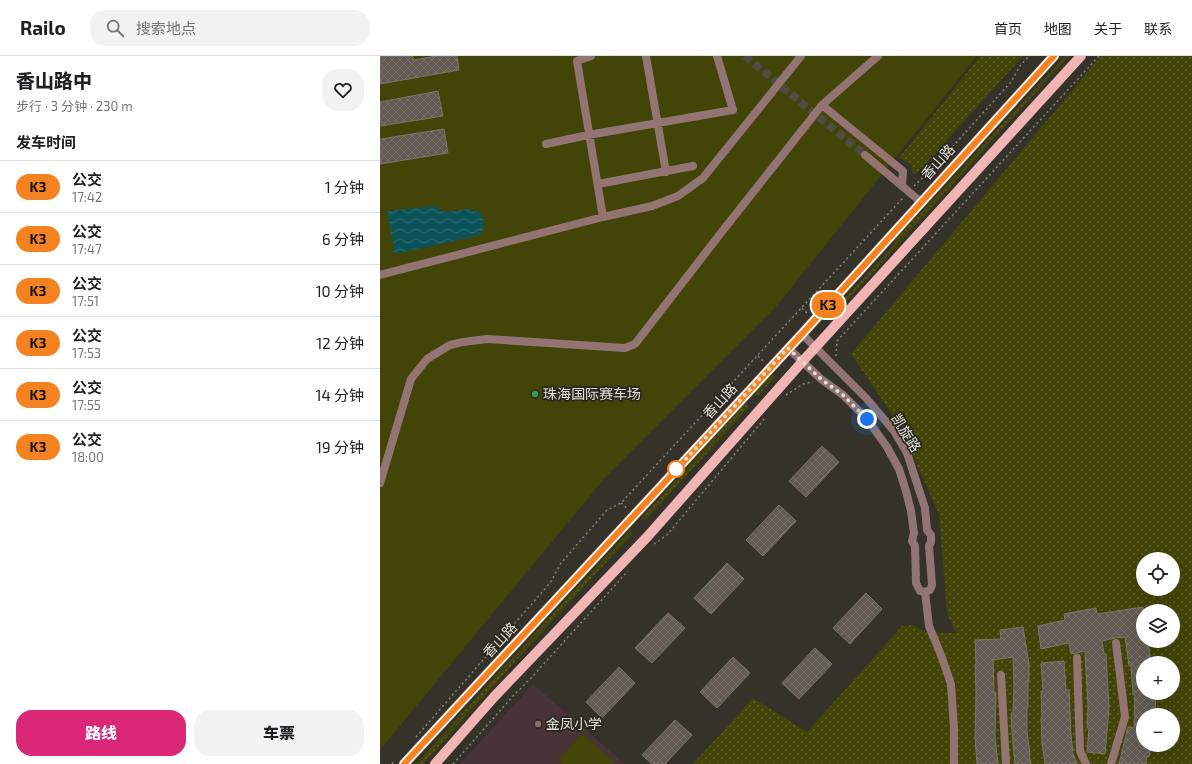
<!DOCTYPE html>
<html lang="zh">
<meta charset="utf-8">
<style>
:root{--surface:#fff;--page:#f2f2f2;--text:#202124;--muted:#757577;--line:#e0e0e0;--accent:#db2777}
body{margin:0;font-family:"Exo 2","Noto Sans SC",sans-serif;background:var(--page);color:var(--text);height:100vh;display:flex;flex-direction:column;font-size:15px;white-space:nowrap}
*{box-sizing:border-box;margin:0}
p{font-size:13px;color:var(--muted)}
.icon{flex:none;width:22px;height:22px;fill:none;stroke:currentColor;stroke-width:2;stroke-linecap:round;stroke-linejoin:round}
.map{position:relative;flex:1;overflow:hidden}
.drawer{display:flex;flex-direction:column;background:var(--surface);width:380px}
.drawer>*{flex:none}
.badge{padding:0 8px;border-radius:13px;font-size:14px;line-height:26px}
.fabs{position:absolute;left:756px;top:496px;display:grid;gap:8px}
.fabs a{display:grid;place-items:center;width:44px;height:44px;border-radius:50%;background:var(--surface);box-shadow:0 4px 16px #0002;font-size:20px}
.you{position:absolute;width:20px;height:20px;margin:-10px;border:3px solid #fff;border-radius:50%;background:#1a73e8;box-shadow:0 0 0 6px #1a73e833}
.map>.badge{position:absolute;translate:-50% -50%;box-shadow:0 0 0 2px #fff}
h2{padding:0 16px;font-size:15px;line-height:36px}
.round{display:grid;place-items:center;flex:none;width:42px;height:42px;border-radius:16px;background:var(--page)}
.summary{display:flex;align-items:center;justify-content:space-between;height:68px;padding:0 16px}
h1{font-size:19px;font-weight:800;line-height:30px}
.action{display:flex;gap:8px;margin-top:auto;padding:8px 16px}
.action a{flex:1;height:46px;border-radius:16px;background:var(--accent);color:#fff;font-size:16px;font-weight:800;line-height:46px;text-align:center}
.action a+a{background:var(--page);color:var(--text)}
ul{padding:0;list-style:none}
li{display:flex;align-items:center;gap:12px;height:52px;padding:0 16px;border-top:1px solid var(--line)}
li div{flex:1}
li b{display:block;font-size:15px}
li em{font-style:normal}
li .badge{min-width:44px;font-weight:700;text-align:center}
header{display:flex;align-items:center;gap:24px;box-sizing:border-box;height:56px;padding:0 20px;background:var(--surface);border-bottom:1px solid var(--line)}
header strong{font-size:19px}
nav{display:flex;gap:22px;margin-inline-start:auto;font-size:14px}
.search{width:280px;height:36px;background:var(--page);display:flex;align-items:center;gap:10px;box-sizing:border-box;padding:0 14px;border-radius:16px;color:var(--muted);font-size:15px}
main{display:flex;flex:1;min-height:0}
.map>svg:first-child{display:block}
.education{fill:#483338}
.grass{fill:url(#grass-dots);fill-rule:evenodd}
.garden{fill:#434407}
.water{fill:url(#water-waves)}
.building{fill:url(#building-cross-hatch);stroke:#7c746b}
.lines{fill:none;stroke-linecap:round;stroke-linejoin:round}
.minor-tunnel{stroke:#4e4c43;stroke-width:8;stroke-dasharray:8 4;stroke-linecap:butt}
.path{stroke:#87857e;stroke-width:1.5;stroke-dasharray:2 3;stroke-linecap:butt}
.minor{stroke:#927573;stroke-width:8}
.major{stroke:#f1b6b4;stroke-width:10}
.line-casing{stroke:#fff;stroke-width:9}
.line{stroke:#f58220;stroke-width:6}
.walk{stroke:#e0dfd9;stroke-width:4;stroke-dasharray:0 7.2}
.leisure-dot{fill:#2e9e5b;stroke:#2a281f;stroke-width:1.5}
.stop-dot{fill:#fff;stroke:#f58220;stroke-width:2}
.education-dot{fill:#8d6e63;stroke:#2a281f;stroke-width:1.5}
.labels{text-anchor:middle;stroke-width:3.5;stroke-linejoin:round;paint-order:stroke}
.street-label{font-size:14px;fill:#e0dfd9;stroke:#2a281f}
.poi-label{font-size:14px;fill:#e0dfd9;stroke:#2a281f;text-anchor:start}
</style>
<header>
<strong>Railo</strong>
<div class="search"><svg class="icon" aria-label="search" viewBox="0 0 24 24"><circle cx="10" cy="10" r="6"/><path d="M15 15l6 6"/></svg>搜索地点</div>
<nav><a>首页</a><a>地图</a><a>关于</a><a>联系</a></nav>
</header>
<main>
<section class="drawer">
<div class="summary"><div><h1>香山路中</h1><p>步行 · 3 分钟 · 230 m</p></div><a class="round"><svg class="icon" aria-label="heart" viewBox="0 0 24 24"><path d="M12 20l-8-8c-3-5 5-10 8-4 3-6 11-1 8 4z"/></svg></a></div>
<h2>发车时间</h2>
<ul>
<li><span class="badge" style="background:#f58220;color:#111">K3</span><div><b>公交</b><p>17:42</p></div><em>1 分钟</em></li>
<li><span class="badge" style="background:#f58220;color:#111">K3</span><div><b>公交</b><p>17:47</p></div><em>6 分钟</em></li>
<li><span class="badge" style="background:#f58220;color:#111">K3</span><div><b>公交</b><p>17:51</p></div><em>10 分钟</em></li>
<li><span class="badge" style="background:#f58220;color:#111">K3</span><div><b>公交</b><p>17:53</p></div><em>12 分钟</em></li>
<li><span class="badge" style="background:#f58220;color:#111">K3</span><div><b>公交</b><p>17:55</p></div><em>14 分钟</em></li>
<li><span class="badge" style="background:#f58220;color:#111">K3</span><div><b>公交</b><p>18:00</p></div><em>19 分钟</em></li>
</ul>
<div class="action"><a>路线</a><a>车票</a></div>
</section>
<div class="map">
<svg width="812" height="708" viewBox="0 0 812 708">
<defs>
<pattern id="grass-dots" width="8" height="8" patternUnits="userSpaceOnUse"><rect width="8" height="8" fill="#434407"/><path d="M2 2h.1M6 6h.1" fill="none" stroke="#5e5f2b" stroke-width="1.8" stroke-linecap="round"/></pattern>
<pattern id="water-waves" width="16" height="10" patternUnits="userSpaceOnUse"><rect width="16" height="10" fill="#0d535a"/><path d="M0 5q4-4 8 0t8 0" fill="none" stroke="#306b71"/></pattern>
<pattern id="building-cross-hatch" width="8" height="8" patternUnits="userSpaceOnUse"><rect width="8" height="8" fill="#625a52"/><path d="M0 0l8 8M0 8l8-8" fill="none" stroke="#78716a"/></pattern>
</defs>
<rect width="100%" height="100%" fill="#343229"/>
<path class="education" d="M153,628L245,708H80Z"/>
<path class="grass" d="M600,0H643L537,117L532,118V109L519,102Z
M685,0H689L457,256L454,254L511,192L516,183Z
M721,0H812V708H313L373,642L427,676L522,570L533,569L545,576L576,577L567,557L559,459L521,372L471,298ZM763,503H793V533H763ZM763,555H793V585H763ZM763,607H793V637H763ZM763,659H793V689H763Z
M392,318L395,321L378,340L376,339L375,337Z
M365,348L367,349L369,351L265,465L262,462Z
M250,474L253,477L133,608L43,708H36L132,602Z"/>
<path class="garden" d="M0,0H597L395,252L223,424L0,694Z
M202,677L236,708H182L178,704Z"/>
<path class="water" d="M55,150L65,156L88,153L99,156L103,162L104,173L97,180L15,198L7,155Z"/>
<path class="building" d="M0,0H33V4L57,0H77L79,14L0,28Z
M58,35L63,60L0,70V46Z
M64,73L68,97L0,108V83Z
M442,390L459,406L426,441L409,425Z
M399,449L416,465L383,500L366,484Z
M347,507L364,523L331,558L314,542Z
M486,537L502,553L470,588L453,572Z
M763,551V585H768L771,607H763V637H776L775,659H763V689H771L769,701L767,700L766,708H739L748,671L754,672L755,639H753L751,610H749L745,581L735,582L722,585L724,598H726L729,652L725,698L707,696L709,672H707L708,650L705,595L691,598L689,587L661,593L658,570L685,564L684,558L716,552L717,558Z
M288,557L305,572L272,607L255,592Z
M643,571L649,608V625H648V651H647V675L650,698H649L651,708H635L632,676L631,657H633L634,632L633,601L613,604L614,636H616L615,680L618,708H597L595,682L596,636L595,608H596L595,584L621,583L620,574Z
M435,592L452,608L419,643L402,627Z
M353,601L370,617L337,652L320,636Z
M684,605L686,634H689L691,680L693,695H692L697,708H665L662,687L661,662H662L661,635H663L661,607Z
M239,611L255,627L222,662L206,646Z
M295,664L312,679L285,708H272L262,699Z"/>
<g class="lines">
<path class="minor-tunnel" d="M365,0L485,99"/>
<path class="path" d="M534,130L555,110L631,26L640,10L649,0
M422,252L428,258
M378,300L385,307
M456,300L457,285L719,0
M406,339L423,328L433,326
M241,447L248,453
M274,488L287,479L385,362
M36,681L170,527L181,507L227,454L241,447L523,142
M12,708L15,704
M73,708L134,639L151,622L248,515"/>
<path class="minor" d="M211,0L197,5L223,161
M266,0L286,116
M442,49L523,115L522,129
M166,88L208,79L353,54L337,0
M485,99L541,146
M218,128L313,110
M0,219L223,161L272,150L298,140L323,122L421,0
M408,292L441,323L463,339L487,363L507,391L519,413L526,435L531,455L534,477L532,485L535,490L536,527L540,535L545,536L550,534L552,529L549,490L551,486V479L547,474L545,452L527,397L514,375L486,342L422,278
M0,427L31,323L47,303L70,289L83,286L107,283L245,292L255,288L344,173L442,49L498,0
M545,536L549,570L561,599L571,628L574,673V708
M697,602L700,695L706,708
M621,619L626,708
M731,708L745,661L736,587"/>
<path class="major" d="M24,708L422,278L674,0
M55,708L114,641L268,480L422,306L701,0"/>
</g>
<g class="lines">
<g class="line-casing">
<path id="line" d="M24,708L422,278L674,0"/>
</g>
<use href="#line" class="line"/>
<path class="walk" d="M296,413L294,416L408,292L441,323L463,339L487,363"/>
</g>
<circle class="leisure-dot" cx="155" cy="338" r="4"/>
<circle class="stop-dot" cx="296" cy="413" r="8"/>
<circle class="education-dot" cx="158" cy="668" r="4"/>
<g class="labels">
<g class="street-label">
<text transform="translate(558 106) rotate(-48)" y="5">香山路</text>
<text transform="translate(340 345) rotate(-47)" y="5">香山路</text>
<text transform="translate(526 377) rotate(58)" y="5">凯旋路</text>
<text transform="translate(120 584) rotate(-47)" y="5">香山路</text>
</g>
<g class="poi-label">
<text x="163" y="343">珠海国际赛车场</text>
<text x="166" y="673">金凤小学</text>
</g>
</g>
</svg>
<div class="fabs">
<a><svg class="icon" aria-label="locate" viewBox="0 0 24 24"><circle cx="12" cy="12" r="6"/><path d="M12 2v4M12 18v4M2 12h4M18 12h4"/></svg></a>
<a><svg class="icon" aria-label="layers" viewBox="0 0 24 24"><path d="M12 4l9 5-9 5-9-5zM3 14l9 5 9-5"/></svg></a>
<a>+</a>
<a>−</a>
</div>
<div class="you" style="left:487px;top:363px"></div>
<b class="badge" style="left:448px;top:249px;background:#f58220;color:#111">K3</b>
</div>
</main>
